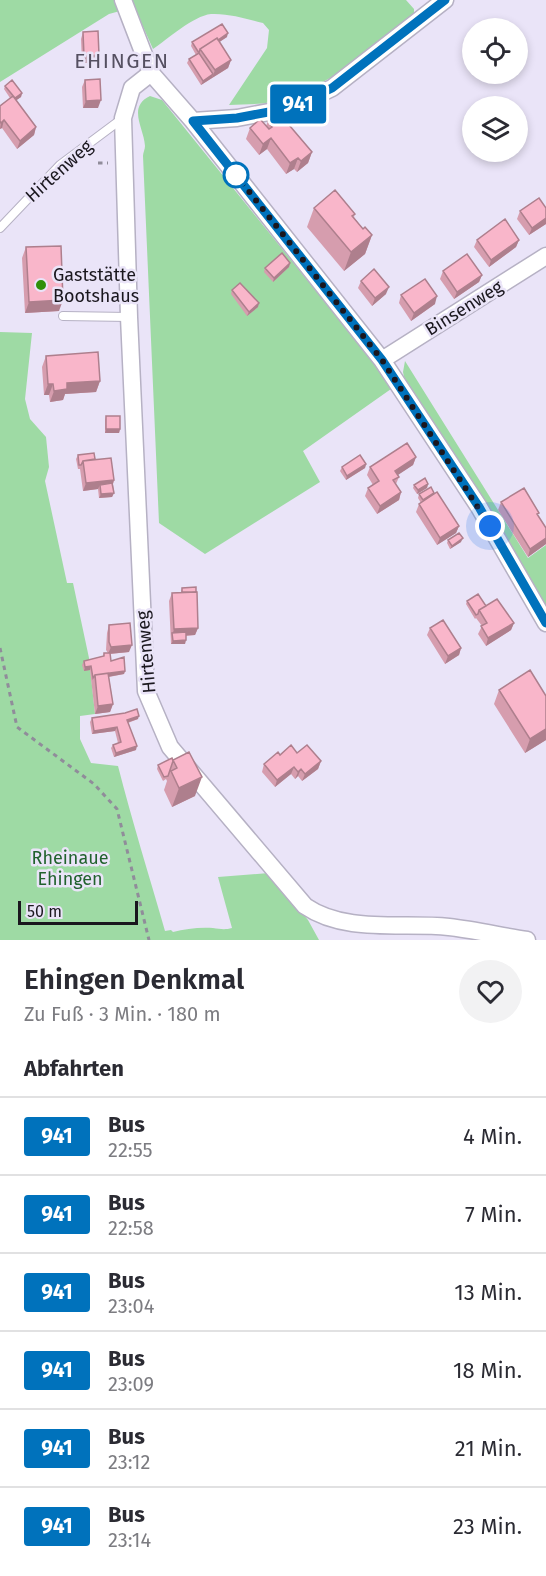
<!DOCTYPE html>
<html lang="de">
<meta charset="utf-8">
<style>
:root{--surface:#fff;--page:#f2f2f3;--text:#2b2b33;--muted:#7c7c81;--line:#e1e1e2}
body{margin:0;font-family:"Fira Sans",sans-serif;background:var(--page);color:var(--text);height:100vh;display:flex;flex-direction:column;font-size:22px;white-space:nowrap}
*{box-sizing:border-box;margin:0}
p{font-size:20px;color:var(--muted)}
.icon{flex:none;width:33px;height:33px;fill:none;stroke:currentColor;stroke-width:2;stroke-linecap:round;stroke-linejoin:round}
.map{position:relative;height:940px;overflow:hidden}
.panel{display:flex;flex-direction:column;background:var(--surface);flex:1}
.panel>*{flex:none}
.badge{padding:0 12px;border-radius:4px;font-size:21px;line-height:39px}
.fabs{position:absolute;left:462px;top:18px;display:grid;gap:12px}
.fabs a{display:grid;place-items:center;width:66px;height:66px;border-radius:50%;background:var(--surface);box-shadow:0 3px 9px #0003;font-size:30px}
.scale{position:absolute;left:18px;bottom:15px;width:120px;box-sizing:border-box;padding-left:6px;border:3px solid #1a171e;border-top:0;font-size:16px;line-height:21px;white-space:nowrap;color:#1a171e;-webkit-text-stroke:4px #eae4f8;paint-order:stroke}
.you{position:absolute;width:30px;height:30px;margin:-15px;border:4px solid #fff;border-radius:50%;background:#1a73e8;box-shadow:0 0 0 9px #1a73e833}
.map>.badge{position:absolute;translate:-50% -50%;box-shadow:0 0 0 3px #fff}
h2{padding:0 24px;font-size:22px;line-height:54px}
.round{display:grid;place-items:center;flex:none;width:63px;height:63px;border-radius:32px;background:var(--page)}
.summary{display:flex;align-items:center;justify-content:space-between;height:102px;padding:0 24px}
h1{font-size:28px;font-weight:600;line-height:45px}
ul{padding:0;list-style:none}
li{display:flex;align-items:center;gap:18px;height:78px;padding:0 24px;border-top:2px solid var(--line)}
li div{flex:1}
li b{display:block;font-size:22px}
li em{font-style:normal}
li .badge{min-width:66px;font-weight:700;text-align:center}
.map>svg:first-child{display:block}
.green{fill:#9edaa4}
.lines{fill:none;stroke-linecap:round;stroke-linejoin:round}
.lane-casing{stroke:#b6b1c4;stroke-width:10}
.street-casing{stroke:#b6b1c4;stroke-width:19}
.path{stroke:#908c9a;stroke-width:3;stroke-dasharray:4.5 4.5;stroke-linecap:butt}
.lane{stroke:#fff;stroke-width:8}
.street{stroke:#fff;stroke-width:16}
.wall{fill:#d69dae}
.shaded-wall{fill:#ae7f8d}
.building{fill:#f9b6ca;stroke:#ae7f8d;stroke-width:1.5}
.line-casing{stroke:#fff;stroke-width:14}
.line{stroke:#0072bc;stroke-width:9}
.walk{stroke:#1a171e;stroke-width:6;stroke-dasharray:0 10.8}
.stop-dot{fill:#fff;stroke:#0072bc;stroke-width:3}
.poi-dot{fill:#309009;stroke:#eae4f8;stroke-width:2}
.labels{text-anchor:middle;stroke-width:5;stroke-linejoin:round;paint-order:stroke}
.street-label{font-size:18px;fill:#1a171e;stroke:#eae4f8}
.poi-label{font-size:18px;fill:#1a171e;stroke:#eae4f8;text-anchor:start}
.park-label{font-size:18px;fill:#21622e;stroke:#eae4f8}
.quarter-label{font-size:21px;letter-spacing:1.5px;fill:#555061;stroke:#eae4f8}
</style>
<div class="map">
<svg width="546" height="940" viewBox="0 0 546 940">
<rect width="100%" height="100%" fill="#eae4f8"/>
<path class="green" d="M0,0H119L120,11L109,14L0,82Z
M131,0H406L414,9V16C370,50 327,90 271,102C258,105 243,104 229,105L267,48L269,30L263,23C247,19 228,13 211,14C193,16 168,39 153,49Z
M150,96L162,100L367,354L391,389L303,451L320,482L205,554L159,523L143,156C143,153 145,149 145,146C144,128 127,107 150,96Z
M0,332L32,333L25,399L30,419L46,437L49,467L45,481L67,583H73L89,658L95,714L80,716V739L91,763L118,766C132,821 149,875 165,931L171,930L173,932C185,929 199,927 213,928C220,929 225,930 232,928L218,877L269,873L308,920L319,940H0Z
M405,361L528,558L546,545V610L404,377L403,372Z"/>
<g class="lines">
<g class="lane-casing">
<path id="lane" d="M0,228L60,165L123,118
M63,316L129,317"/>
</g>
<g class="street-casing">
<path id="street" d="M123,0L151,73L193,121L382,360L479,507L546,623
M151,73L132,88L123,118L129,317L146,691L170,747L305,906C346,934 402,922 449,927C475,930 501,936 527,940
M193,121L237,118L290,108L332,88L445,0
M382,360L546,256"/>
</g>
<path class="path" d="M98,163H108
M0,648L17,727L94,784L117,809L149,940"/>
<use href="#lane" class="lane"/>
<use href="#street" class="street"/>
</g>
<path class="wall" d="M83,32L99,55L96,63H82L81,39Z
M227,37L219,42L231,60L228,68L201,85L187,63L189,59L196,55L191,46L192,42Z
M85,80L98,108H83L82,87Z
M5,86L22,93L21,97L16,100L36,127L34,135L17,149L2,128L0,129V106L10,98L4,89Z
M268,121L312,152L308,163L297,172L294,169L286,174L267,149L259,155L246,139L250,128L266,126Z
M314,208L355,214L354,217L363,229L372,235L365,254L344,271L307,227Z
M546,208V224L529,235L517,219L520,211Z
M477,240H519L516,247L489,267L474,247Z
M26,247L59,311L25,313L22,258Z
M290,263L289,267L273,282L264,272L265,268Z
M443,271L482,275L479,282L454,299L440,279Z
M361,281L386,294L372,306L358,288Z
M232,290L258,307L247,316L231,294Z
M401,295L435,304L411,321L399,303Z
M46,356L100,381L96,392L65,394L63,400L50,402L49,395H44L42,367Z
M106,416L120,429L119,433H105V420Z
M78,455L95,459L114,480L113,484L114,493L112,497L99,498L98,489L83,491L80,469H78L76,459Z
M416,457L413,465L397,475L399,477L396,484L401,492L399,500L377,514L365,496L368,488L373,485L367,475L370,467Z
M366,464L365,468L346,480L340,471L342,467Z
M428,484L427,488L417,494L413,488L414,485Z
M419,494L433,495L459,526L456,533L437,545L416,512L419,504L421,503L418,498Z
M501,502L538,516L546,528V544L528,557L498,510Z
M448,540L461,542L450,549L447,543Z
M182,588L198,628L195,635L186,636L185,644H171L169,601L172,593L181,592Z
M467,601L486,606L514,623L511,630L486,646L478,634L482,626L476,618L475,619L466,604Z
M109,625L129,652L110,654L111,661L125,671L124,674L109,677L113,704L110,712L95,714L90,670L84,671L82,665L84,661L103,656L104,653H108L106,650L107,633Z
M430,628L461,648L459,655L445,664L427,635Z
M499,690L546,696V740L525,753L494,704Z
M92,718L138,719L128,723L136,750L114,757L111,748L113,745L118,743L115,731L92,734L90,722Z
M297,753L321,761L318,769L302,781L298,776L295,779L291,774L275,787L262,772L264,764L280,755Z
M172,758L195,796L172,807L164,790L167,781L166,779L163,781L157,769L158,765Z"/>
<path class="shaded-wall" d="M228,33L227,37L203,53L202,51Z
M99,55L96,63H82L84,56Z
M231,60L228,68L212,78L215,70Z
M213,74L212,78L201,85L203,81Z
M22,93L21,97L14,102L15,98Z
M101,100L98,108H83L86,101Z
M4,120L2,128L0,129L1,123Z
M36,127L34,135L17,149L20,141Z
M271,138L267,149L259,155L263,144Z
M312,152L308,163L297,172L301,161Z
M298,158L294,169L286,174L290,163Z
M546,218V224L529,235L532,228Z
M372,235L365,254L344,271L351,252Z
M519,240L516,247L489,267L491,260Z
M290,263L289,267L273,282L274,278Z
M482,275L479,282L454,299L457,292Z
M389,287L386,294L372,306L375,298Z
M437,296L435,304L411,321L414,313Z
M63,300L59,311L25,313L29,302Z
M259,303L258,307L247,316L249,312Z
M100,381L96,392L65,394L63,400L50,402L54,391L67,383Z
M48,384H53L49,395H44Z
M106,429H120L119,433H105Z
M416,457L413,465L392,479L395,471Z
M366,464L365,468L346,480L347,476Z
M114,480L112,487L100,485L98,489L83,491L86,483Z
M428,484L427,488L417,494L418,490Z
M401,492L399,500L377,514L380,506Z
M114,493L112,497L99,498L101,494Z
M459,526L456,533L437,545L440,538Z
M463,538L461,542L450,549L452,546Z
M546,538V544L528,557L530,549Z
M514,623L511,630L486,646L488,638Z
M198,628L195,635L172,636L174,629Z
M186,640L185,644H171L173,641Z
M132,645L129,652L108,654L111,647Z
M461,648L459,655L445,664L448,656Z
M91,666L90,670L84,671L85,667Z
M125,671L124,674L107,677V673Z
M113,704L110,712L95,714L98,706Z
M139,716L138,719L126,723L127,720Z
M117,727L115,731L92,734L94,731Z
M546,729V740L525,753L530,739Z
M137,746L136,750L114,757L116,753Z
M321,761L318,769L302,781L305,774Z
M294,767L291,774L275,787L277,780Z
M301,769L298,776L295,779L298,772Z
M202,777L195,796L172,807L179,788Z"/>
<path class="building" d="M222,24L228,33L218,40L217,38L200,49L199,53L192,42Z
M98,31L99,55L84,56L83,32Z
M217,38L231,60L215,70L200,49Z
M199,53L213,74L203,81L189,59Z
M100,79L101,100L86,101L85,80Z
M12,80L22,93L15,98L5,86Z
M13,96L36,127L20,141L4,120L1,123L0,121V106Z
M278,112L312,152L301,161L298,158L290,163L271,138L263,144L250,128L260,119L269,129L272,127L268,121Z
M335,190L355,214L352,216L363,229L365,227L372,235L351,252L314,208Z
M539,198L546,208V218L532,228L520,211Z
M505,219L519,240L491,260L477,240Z
M61,246L63,300L29,302L26,247Z
M282,253L290,263L274,278L265,268Z
M467,254L482,275L457,292L443,271Z
M374,269L389,287L375,298L361,281Z
M425,279L437,296L414,313L401,295Z
M240,283L259,303L249,312L232,290Z
M98,352L100,381L67,383V389L54,391L53,384H48L46,356Z
M106,416H120V429H106Z
M407,443L416,457L395,471L399,477L393,480L401,492L380,506L368,488L379,481L370,467Z
M94,453L95,459L83,461L81,465H79L78,455Z
M360,455L366,464L347,476L342,467Z
M111,458L114,480L86,483L83,461Z
M425,478L428,484L418,490L414,485Z
M112,483L114,493L101,494L100,485Z
M431,487L434,493L423,500L419,494Z
M524,488L539,513L537,514L546,528V538L530,549L501,502Z
M437,492L459,526L440,538L419,504Z
M459,533L463,538L452,546L448,540Z
M196,587V592H182V588Z
M197,592L198,628L174,629L172,593Z
M478,594L486,606L479,610L478,614L476,615L467,601Z
M497,599L514,623L488,638L481,626L487,623L479,610Z
M443,620L461,648L448,656L430,628Z
M130,623L132,645L111,647L109,642V625Z
M186,632V640L173,641L172,633Z
M104,653H110L111,661L124,657L125,671L95,675L93,678L91,666L85,667L84,661L104,656Z
M530,670L546,696V729L530,739L499,690Z
M108,673L113,704L98,706L95,675Z
M137,709L139,716L127,720L137,746L116,753L113,745L121,742L117,727L94,731L92,718L125,713Z
M291,745L297,753L307,745L321,761L305,774L301,769L298,772L294,767L277,780L264,764L278,752L280,755Z
M189,752L202,777L179,788L171,771L177,768L173,760Z
M172,758L173,761L168,776L164,777L158,765Z"/>
<g class="lines">
<g class="line-casing">
<path id="line" d="M445,0L332,88L290,108L237,118L193,121L382,360L479,507L546,623"/>
</g>
<use href="#line" class="line"/>
<path class="walk" d="M236,175L382,360L490,526"/>
</g>
<circle class="stop-dot" cx="236" cy="175" r="12"/>
<circle class="poi-dot" cx="41" cy="285" r="6"/>
<g class="labels">
<g class="street-label">
<text transform="translate(59 171) rotate(-42)" y="6">Hirtenweg</text>
<text transform="translate(464 308) rotate(-32)" y="6">Binsenweg</text>
<text transform="translate(146 652) rotate(-95)" y="6">Hirtenweg</text>
</g>
<g class="poi-label">
<text x="53" y="281">Gaststätte<tspan x="53" dy="21">Bootshaus</tspan></text>
</g>
<g class="park-label">
<text x="70" y="864">Rheinaue<tspan x="70" dy="21">Ehingen</tspan></text>
</g>
<g class="quarter-label">
<text x="122" y="68">EHINGEN</text>
</g>
</g>
</svg>
<div class="fabs">
<a><svg class="icon" aria-label="locate" viewBox="0 0 24 24"><circle cx="12" cy="12" r="6"/><path d="M12 2v4M12 18v4M2 12h4M18 12h4"/></svg></a>
<a><svg class="icon" aria-label="layers" viewBox="0 0 24 24"><path d="M12 4l9 5-9 5-9-5zM3 14l9 5 9-5"/></svg></a>
</div>
<div class="scale">50 m</div>
<div class="you" style="left:490px;top:526px"></div>
<b class="badge" style="left:298px;top:104px;background:#0072bc;color:#fff">941</b>
</div>
<section class="panel">
<div class="summary"><div><h1>Ehingen Denkmal</h1><p>Zu Fuß · 3 Min. · 180 m</p></div><a class="round"><svg class="icon" aria-label="heart" viewBox="0 0 24 24"><path d="M12 20l-8-8c-3-5 5-10 8-4 3-6 11-1 8 4z"/></svg></a></div>
<h2>Abfahrten</h2>
<ul>
<li><span class="badge" style="background:#0072bc;color:#fff">941</span><div><b>Bus</b><p>22:55</p></div><em>4 Min.</em></li>
<li><span class="badge" style="background:#0072bc;color:#fff">941</span><div><b>Bus</b><p>22:58</p></div><em>7 Min.</em></li>
<li><span class="badge" style="background:#0072bc;color:#fff">941</span><div><b>Bus</b><p>23:04</p></div><em>13 Min.</em></li>
<li><span class="badge" style="background:#0072bc;color:#fff">941</span><div><b>Bus</b><p>23:09</p></div><em>18 Min.</em></li>
<li><span class="badge" style="background:#0072bc;color:#fff">941</span><div><b>Bus</b><p>23:12</p></div><em>21 Min.</em></li>
<li><span class="badge" style="background:#0072bc;color:#fff">941</span><div><b>Bus</b><p>23:14</p></div><em>23 Min.</em></li>
</ul>
</section>
